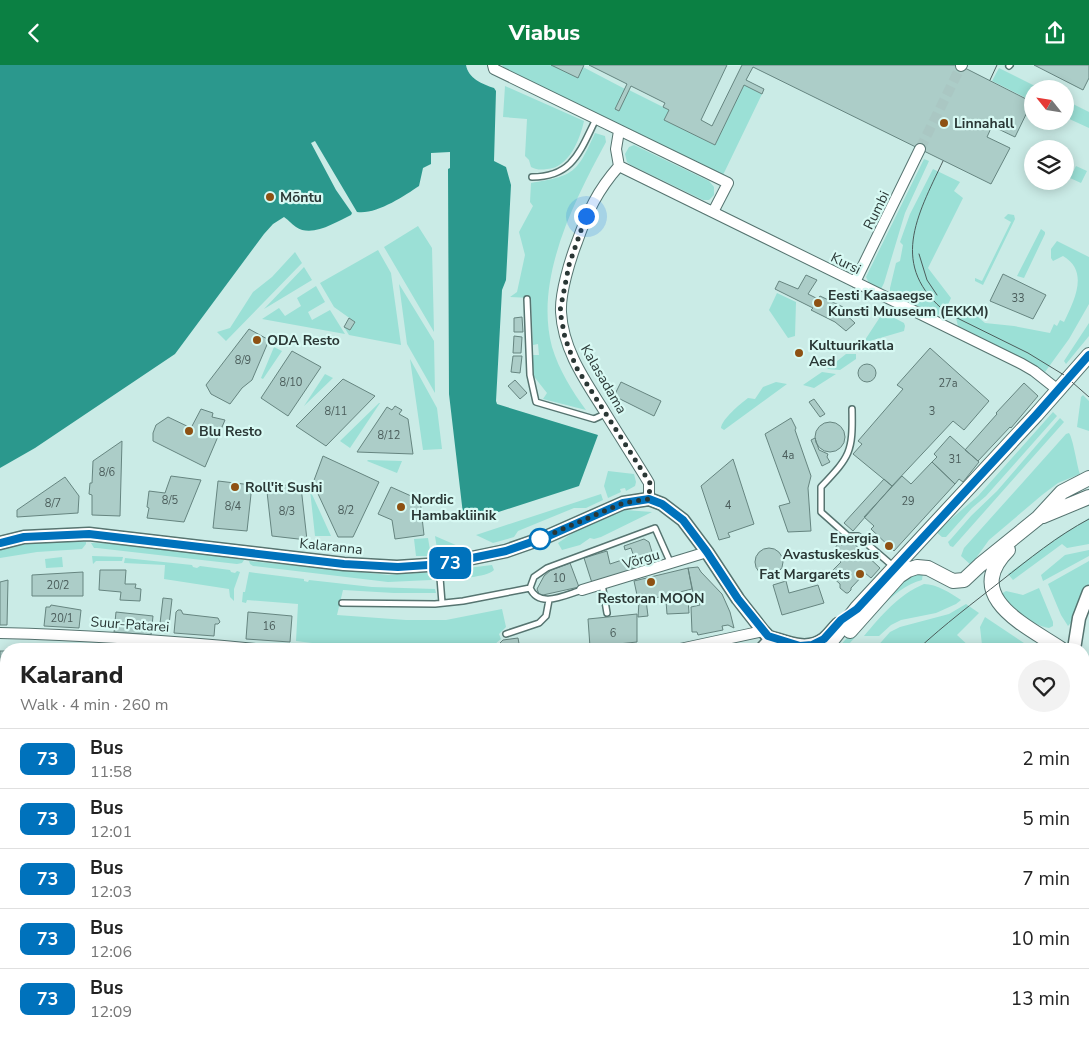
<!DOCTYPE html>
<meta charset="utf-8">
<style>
:root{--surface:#fff;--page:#f2f2f2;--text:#222;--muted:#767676;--line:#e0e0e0;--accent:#0b8043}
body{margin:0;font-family:"Nunito Sans",sans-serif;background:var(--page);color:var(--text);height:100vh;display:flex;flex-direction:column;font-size:19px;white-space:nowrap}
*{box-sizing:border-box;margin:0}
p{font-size:16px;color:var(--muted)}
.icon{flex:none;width:28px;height:28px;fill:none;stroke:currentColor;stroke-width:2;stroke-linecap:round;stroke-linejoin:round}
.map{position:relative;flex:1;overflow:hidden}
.side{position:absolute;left:0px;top:578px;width:1090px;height:396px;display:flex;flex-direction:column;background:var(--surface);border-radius:20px 20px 0 0;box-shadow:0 2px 12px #0003}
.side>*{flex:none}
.badge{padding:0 10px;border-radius:8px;font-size:18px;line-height:32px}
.needle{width:32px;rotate:300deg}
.tools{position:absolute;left:1024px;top:15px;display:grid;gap:10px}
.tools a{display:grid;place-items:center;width:50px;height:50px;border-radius:50%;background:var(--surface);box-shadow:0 2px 12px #0003;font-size:25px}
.you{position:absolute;width:25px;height:25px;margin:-12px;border:4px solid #fff;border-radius:50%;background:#1a73e8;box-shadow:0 0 0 8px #1a73e833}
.map>.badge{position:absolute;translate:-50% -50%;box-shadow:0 0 0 2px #fff}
.round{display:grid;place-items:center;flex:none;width:52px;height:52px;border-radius:26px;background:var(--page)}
.head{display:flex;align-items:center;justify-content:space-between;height:85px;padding:0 20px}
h1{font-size:24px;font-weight:800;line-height:38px}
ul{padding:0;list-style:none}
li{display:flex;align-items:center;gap:15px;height:60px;padding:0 20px;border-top:1px solid var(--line)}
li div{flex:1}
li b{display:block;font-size:19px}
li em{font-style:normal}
li .badge{min-width:55px;font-weight:700;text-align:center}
header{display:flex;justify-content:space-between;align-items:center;height:65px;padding:0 20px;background:var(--accent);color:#fff;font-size:22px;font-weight:800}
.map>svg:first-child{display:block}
.green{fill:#9be0d6}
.water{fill:#2b988d}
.building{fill:#accdc8;stroke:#668580}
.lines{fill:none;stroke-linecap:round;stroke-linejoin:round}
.minor-tunnel{stroke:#aac7c3;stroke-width:10;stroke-dasharray:10 5;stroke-linecap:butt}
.service-casing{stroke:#567470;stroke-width:8}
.minor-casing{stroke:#567470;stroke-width:12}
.tertiary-casing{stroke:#567470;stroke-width:15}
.secondary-casing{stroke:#567470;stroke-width:16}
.service{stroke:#fff;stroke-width:5}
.minor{stroke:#fff;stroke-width:10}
.tertiary{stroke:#fff;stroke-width:12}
.secondary{stroke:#fff;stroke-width:14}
.tram{stroke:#4c5d5b;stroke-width:1}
.line-casing{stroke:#fff;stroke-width:11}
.line{stroke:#0072bc;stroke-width:8}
.walk{stroke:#2a3735;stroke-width:5;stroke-dasharray:0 9}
.poi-dot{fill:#8e5113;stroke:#d7f9f3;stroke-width:2}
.stop-dot{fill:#fff;stroke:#0072bc;stroke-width:2.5}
.labels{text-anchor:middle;stroke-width:4.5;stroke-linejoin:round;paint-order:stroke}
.number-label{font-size:11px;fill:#4a5c5a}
.poi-label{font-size:14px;font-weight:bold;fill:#2a3735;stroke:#d7f9f3;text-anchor:start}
.street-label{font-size:14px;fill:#2a3735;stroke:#d7f9f3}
</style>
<header><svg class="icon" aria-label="back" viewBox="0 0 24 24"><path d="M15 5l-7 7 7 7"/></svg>Viabus<svg class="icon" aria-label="share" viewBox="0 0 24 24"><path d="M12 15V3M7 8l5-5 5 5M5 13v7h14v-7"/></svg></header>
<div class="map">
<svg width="1089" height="973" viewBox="0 0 1089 973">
<rect width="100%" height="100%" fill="#caebe6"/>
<path class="green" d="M502,0H551L578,13L583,2L625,24L615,44L619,46L629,25L669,45L664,55L715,80L744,20L762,29L723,110L504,3Z
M999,3L1041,24H1032V36L992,16Z
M505,21L584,56C580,74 569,103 547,104C541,105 537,105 531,102L529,95L525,91L527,54L503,52Z
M1065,35L1089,47V63L1065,52Z
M595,68L605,71L606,77C574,136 534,214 552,282C559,305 572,326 586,345L543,334L547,328L532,309V290H539L538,279L533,280L531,233L510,232L517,227L525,190L519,167L533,141L530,137L531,118C574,111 577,108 595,68Z
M634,80L709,116L714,122V130L709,135H703L631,100L627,97L625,89L629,82Z
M924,94L929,96L905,148L884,218L881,224L869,218L866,212Z
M1076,101L1087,106L1081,118L1070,113Z
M933,104L960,117L954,126L963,133L928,203L951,233L945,246L938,250L890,229V223L896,198L900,196L903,180L900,177L910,149Z
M1008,149L1014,150L1015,154L983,220L975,216V213L982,216L1011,157L1004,153Z
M418,161L432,183L434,267L384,182Z
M1041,164L1045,167V169L1024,213L1017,211Z
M1057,176L1089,192V239L1069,274L1045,307L1031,298L958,261L956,253L960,246L966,242L985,258L1014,261L1050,268L1054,259L1057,261L1060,255L1064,257C1075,234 1089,206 1063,191L1053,196L1051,193V184Z
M378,185L391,208L401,280L349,270L344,262L350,265L355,257L334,242L320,218Z
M295,187L302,198L226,276L217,267L230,263L253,227L272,212Z
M304,202L312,215L264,244Z
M399,219L434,276L435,328L407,279Z
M316,221L325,237L308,247L312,255L330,245L345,269L262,254L279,243L285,251L301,241L297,233Z
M777,228L796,237L795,271L788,273L769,245Z
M885,248L904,258L905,261L904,266L863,278L882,249Z
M1089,258V271L1066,299L1064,296Z
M274,282L282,286L263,314L261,313Z
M846,289H856V294L840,305L827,304Z
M410,294L437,343L442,384L423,385Z
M822,307L836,309L814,323L803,320Z
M325,309L333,313L304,341Z
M776,317L787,319L724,365L721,363C722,354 740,339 748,333L755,334L763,322Z
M1083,330L1089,336V366L1077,362L1081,332Z
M379,338H380L350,383L340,376Z
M1053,347L1057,351L986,431L972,443L946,472H942L936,467L978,431Z
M1060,353L1064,357L953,482L950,481L948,477L951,474L971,451L997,426Z
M1069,368C1073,373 1077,401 1080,409L1058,418L1042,430L989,475L971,500L961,491L964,483L1066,369Z
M368,395L402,396L397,408L367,396Z
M608,406L634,409L636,417L635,421L626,426L625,423L620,424L621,427L608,433L604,421Z
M310,425L331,471H315Z
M601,429L603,435L586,443H574L518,466L514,472L493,478L476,470Z
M625,445L652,447L601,472L594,474L590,473L580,480L562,485L558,478L577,465Z
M1089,453V479L1067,483L1062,479L1013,515L1008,509L1058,472Z
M435,471L465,484L438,490Z
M428,473L431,491H416L414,474Z
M38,477H86V479L82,484L37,487L0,493V484Z
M91,478L133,479L244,495L242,498L237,499L97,483H94Z
M1089,485V491L1043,516L1041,510L1065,490Z
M92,491L123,492L122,496H96L93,499Z
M62,492L63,502L46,503L45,494Z
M125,493L192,500L193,502L197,503L200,501L230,505L231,507L235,508L237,506L240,507L234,524V536L230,532L229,524L164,514L165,500L124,498Z
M249,496L389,510L434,507V513L431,515L388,517L253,501L250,499Z
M1089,496V518L1074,554L1068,561L1061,550L1048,519Z
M492,500L494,505C485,513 458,513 446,514L443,506Z
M249,507L304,514V516L308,517L309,515L372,522L435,524L436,528H394L343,525L337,550L406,555H446L502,544L506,562L499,569L501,574L489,584H360L296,576L298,539L247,535L246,538L242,537L243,527H245Z
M923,508L922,515C891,523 866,560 845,584H837L895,519L914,509Z
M924,519C937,519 950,528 961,535L956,539L936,548L901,555L891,560L879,571H864C882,550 898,530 924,519Z
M1039,523L1053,557V561L1049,563C1034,562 1010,541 1001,529L1006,526L1023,530Z
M966,539L979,548L957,570L971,583L982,580L980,562L985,552L1033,584H875L890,567L900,562L949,549Z
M175,968H246L249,971L246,973H179Z
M718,968H750L752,973H722Z
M870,968H1053L1052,973H875Z"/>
<path class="water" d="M0,0H466C468,13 482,19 494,23L496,26L494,96L506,102L511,120L506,215L502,225L496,336L497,339L598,370L579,421L477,454L463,449L449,329L448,104L450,103V87L431,88V99L423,103L419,121C404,131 376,150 357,147L315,76L311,78L336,125L352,148L351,150C336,157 312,173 296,162C291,159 289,155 284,152L273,159L264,169L175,289L35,383L0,403Z"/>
<path class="building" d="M551,0H584L578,13Z
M589,0H727L701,55L712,61L742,0H959L1032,37L1015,72L992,61L987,72L1010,83L991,119L753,2L746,15L764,24L762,29L744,20L715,80L664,55L669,45L663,42L665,38L631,21L619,46L615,44L627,19Z
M1034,0H1089V13L1083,25Z
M1003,209L1046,230L1033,254L990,236Z
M806,210L817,215L808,229L818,234L820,231L843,242L842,246L855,258L846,266L835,257L811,245L813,243L775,224L779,216L798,224Z
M522,252L523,267H514V253Z
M349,253L355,257L350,265L344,262Z
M249,264L269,275L252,315L242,323L230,339L211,329L206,320Z
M514,271L522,272L521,288H513Z
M930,283L989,336L964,365L953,356L892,421L853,389L862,379L858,376L903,324L897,320Z
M292,286L321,302L288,351L261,333Z
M513,291H522L520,308L511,307Z
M858 308a9 9 0 1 1 18 0a9 9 0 1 1-18 0Z
M343,314L375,331L326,381L296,361Z
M515,315L527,328L520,334L508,321Z
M621,317L661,336L654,351L614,331Z
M1024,318L1038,331L1011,363L1010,362L978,396L965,385L997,349L996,348Z
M814,334L825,349L820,352L809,337Z
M395,341L402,345L399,349L408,354L413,389L357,387L387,342L392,345Z
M201,344L213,348L212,352L225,355L205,402L153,376V368L156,360L168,352L191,363Z
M791,353L796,363L795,365L811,411L808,423L811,466L788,467L779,441L790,438L765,369Z
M815 372a15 15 0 1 1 30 0a15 15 0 1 1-30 0Z
M950,371L979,397L963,417L959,414L955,419L932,397L937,392L934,389Z
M815,373L819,385L828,389L827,392L830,397L822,401L811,375Z
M122,376L120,451L92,450V430L89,429L90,418H92L93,396Z
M323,391L379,417L353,472H338L313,418Z
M733,394L754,459L728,468L730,472L719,475L701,421Z
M932,397L955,419L894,486L871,464L874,461L864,452L902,411L911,419Z
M171,411L201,415L184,457L147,453L149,443L147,442L149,426L165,428Z
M65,412L79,431L78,448L17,452V445Z
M884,414L892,421L853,466L844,458Z
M218,416L252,420L247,466L213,463Z
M266,418L301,422L307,475L272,471Z
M391,422L420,435L424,470L395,474L392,455L378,449Z
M848,473L880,503L871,513L865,508L851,523V525L848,528H846L840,523V519L829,509L841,497L834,490L837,487L836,481L839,479L842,480Z
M644,474L649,477L656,500L633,507L628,493L634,492L631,483L625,485L624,481Z
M755 497a14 14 0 1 1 28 0a14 14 0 1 1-28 0Z
M607,486L610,499L625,494L626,498L630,497L633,507L592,518L584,493Z
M570,498L579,522L543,530L539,529L537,524L544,511L551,505Z
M698,502L701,507L722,529L730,547L734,563L728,560L722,561L723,565L698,570L697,567H692L691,542L700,540L699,536H696L694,526L693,527L688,503Z
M688,503L692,524L639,537V530H637L634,516Z
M100,505H126L125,519H136L135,523L141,524L140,536L120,535L121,527L99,525Z
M83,507V531H32V510Z
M8,515L7,560H0V517Z
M786,516L789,528L818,520L824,538L782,550L773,520Z
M633,531L634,536L624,538L623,533Z
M163,533L172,534L168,568L159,567Z
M688,534L689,548L667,549L666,536Z
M646,535L648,551L638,552L639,537Z
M51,540L81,545L79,563L44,561L46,542H50Z
M178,545H181L183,549L218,553L220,557L218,559H215L214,571L174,568L176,547Z
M116,547L153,551L151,570L114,567Z
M248,547L292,551L290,577L246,574Z
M637,549V577L590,582L588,554Z
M518,573L520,584H501L500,578L503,575Z
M89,581L123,583V584H89Z
M0,586H6V608L0,607Z
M6,685V716L0,718V688Z
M6,729V753L2,754L3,758L0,760V732Z
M1089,801V824L1086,825L1084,822V810Z
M0,843L5,859L0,860Z
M6,868V925L0,927V870Z
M70,968H72L75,973H60Z
M99,968H118H116L119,972L113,973L112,971L103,973Z
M142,968H150L153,972L136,973V972Z
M167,968H175L179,973H171Z
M328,968H355L348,973H333Z
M559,968H609L613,973H553Z"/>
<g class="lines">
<path class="minor-tunnel" d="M920,84L961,1"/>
<g class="service-casing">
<path id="service" d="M1009,1L1010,0
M532,112C573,112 580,86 596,54
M527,234L530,310L536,337L594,354L605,349
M852,344C853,388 850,391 821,422V447L848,471H858L894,502
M439,500L442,538
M602,519L607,548
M582,525C565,530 539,544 530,523L534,512L547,503L655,463L671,499
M342,538L435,539L463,536L530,523
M506,569L539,558L546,551L549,535
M757,584L768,572"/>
</g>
<g class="minor-casing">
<path id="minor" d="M493,0L494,4L728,118L713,147
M961,1L962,0
M619,101L1022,299L1034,306L1058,325
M619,101C597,126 588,146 577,177C570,195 560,228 561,247C563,284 584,314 603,344C618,369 634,393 649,418V434
M619,101L616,84L619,66
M855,217L920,84
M582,525L707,487
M0,568C86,570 172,576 257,584
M680,584L763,566
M1084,605L1089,609
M0,723L6,721
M53,973L62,968"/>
</g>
<g class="tertiary-casing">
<path id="tertiary" d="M0,478L24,472L89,469L344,499L397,502L443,499L506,486L546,472L623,438L649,434L662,439L683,455L707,487L738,534L763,566L780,584
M769,572C787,577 807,587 824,574C829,570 833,564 838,559
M1074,584L1079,553L1089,527
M422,973L430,968"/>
</g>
<g class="secondary-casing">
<path id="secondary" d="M1043,451L1089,432
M1008,485C961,532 1027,561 1061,584
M850,566L899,511L908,505L917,502L928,503L953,516L964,515L980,500L1038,453L1062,427L1089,413
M825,584L857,543L1036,350L1089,290
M630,968L634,973
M1060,973L1061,968"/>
</g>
<use href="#service" class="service"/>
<use href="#minor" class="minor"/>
<use href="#tertiary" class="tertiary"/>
<use href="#secondary" class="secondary"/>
<path class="tram" d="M990,15L997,0
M943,96C917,151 888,201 947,248L1028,288L1064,310L1089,332
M919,189L927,215L937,230
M918,584C945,559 973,538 1001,516C1029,494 1057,471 1089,454
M701,968L705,973"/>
</g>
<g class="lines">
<g class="line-casing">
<path id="line" d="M0,478L24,472L89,469L344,499L398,502L443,499L506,486L546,472L623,438L649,434L662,439L683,455L707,487L738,534L768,571L800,581L812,580L824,574L841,555L857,544L1036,350L1089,290"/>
</g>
<use href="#line" class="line"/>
<path class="walk" d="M540,474L535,476L623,438L649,434L650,418L576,302L565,273L560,246L569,200L586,151"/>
</g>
<g class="poi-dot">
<circle cx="944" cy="58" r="5"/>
<circle cx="270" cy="132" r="5"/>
<circle cx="818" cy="238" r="5"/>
<circle cx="257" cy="275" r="5"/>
<circle cx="799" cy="288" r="5"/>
<circle cx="189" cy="366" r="5"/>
<circle cx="235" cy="422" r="5"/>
<circle cx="401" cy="442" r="5"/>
<circle cx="889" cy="481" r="5"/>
<circle cx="860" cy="509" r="5"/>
<circle cx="651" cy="517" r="5"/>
</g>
<circle class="stop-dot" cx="540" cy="474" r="10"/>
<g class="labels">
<g class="number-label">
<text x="1018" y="237">33</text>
<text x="243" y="299">8/9</text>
<text x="291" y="321">8/10</text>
<text x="948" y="322">27a</text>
<text x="336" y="350">8/11</text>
<text x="932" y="350">3</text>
<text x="389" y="374">8/12</text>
<text x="788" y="394">4a</text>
<text x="955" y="398">31</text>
<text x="107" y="411">8/6</text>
<text x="170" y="439">8/5</text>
<text x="908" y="440">29</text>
<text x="53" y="442">8/7</text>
<text x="728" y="444">4</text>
<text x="233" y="445">8/4</text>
<text x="346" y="449">8/2</text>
<text x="287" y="450">8/3</text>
<text x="559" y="517">10</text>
<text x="58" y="524">20/2</text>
<text x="62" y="557">20/1</text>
<text x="269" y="565">16</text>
<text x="613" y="572">6</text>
</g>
<g class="poi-label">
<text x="954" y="63">Linnahall</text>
<text x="280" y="137">Mõntu</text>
<text x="828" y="235">Eesti Kaasaegse<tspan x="828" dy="16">Kunsti Muuseum (EKKM)</tspan></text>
<text x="267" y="280">ODA Resto</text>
<text x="809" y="285">Kultuurikatla<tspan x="809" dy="16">Aed</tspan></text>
<text x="199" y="371">Blu Resto</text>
<text x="245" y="427">Roll'it Sushi</text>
<text x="411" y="439">Nordic<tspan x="411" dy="16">Hambakliinik</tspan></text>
<text x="879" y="478" text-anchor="end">Energia<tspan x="879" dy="16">Avastuskeskus</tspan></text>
<text x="850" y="514" text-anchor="end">Fat Margarets</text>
<text x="651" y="538" text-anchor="middle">Restoran MOON</text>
</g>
<g class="street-label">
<text transform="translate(876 145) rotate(-64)" y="5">Rumbi</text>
<text transform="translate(846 198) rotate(26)" y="5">Kursi</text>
<text transform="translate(604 314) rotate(60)" y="5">Kalasadama</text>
<text transform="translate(331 481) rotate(6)" y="5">Kalaranna</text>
<text transform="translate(641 494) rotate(-16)" y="5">Võrgu</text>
<text transform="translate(130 559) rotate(4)" y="5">Suur-Patarei</text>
</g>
</g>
</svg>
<div class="tools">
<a><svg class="needle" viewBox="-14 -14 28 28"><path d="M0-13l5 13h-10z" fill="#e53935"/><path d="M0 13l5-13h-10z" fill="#767676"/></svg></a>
<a><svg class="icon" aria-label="layers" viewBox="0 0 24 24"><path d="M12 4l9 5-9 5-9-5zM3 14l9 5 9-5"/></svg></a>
</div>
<div class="you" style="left:586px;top:151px"></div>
<b class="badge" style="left:450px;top:498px;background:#0072bc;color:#fff">73</b>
<section class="side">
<div class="head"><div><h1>Kalarand</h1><p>Walk · 4 min · 260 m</p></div><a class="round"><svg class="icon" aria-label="heart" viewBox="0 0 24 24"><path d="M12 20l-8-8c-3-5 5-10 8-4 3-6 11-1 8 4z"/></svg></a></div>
<ul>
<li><span class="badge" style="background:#0072bc;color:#fff">73</span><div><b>Bus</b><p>11:58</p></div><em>2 min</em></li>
<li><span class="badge" style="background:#0072bc;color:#fff">73</span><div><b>Bus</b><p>12:01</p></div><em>5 min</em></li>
<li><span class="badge" style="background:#0072bc;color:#fff">73</span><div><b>Bus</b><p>12:03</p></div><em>7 min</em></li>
<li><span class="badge" style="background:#0072bc;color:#fff">73</span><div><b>Bus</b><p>12:06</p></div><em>10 min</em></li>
<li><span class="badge" style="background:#0072bc;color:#fff">73</span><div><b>Bus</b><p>12:09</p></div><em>13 min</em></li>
</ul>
</section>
</div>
